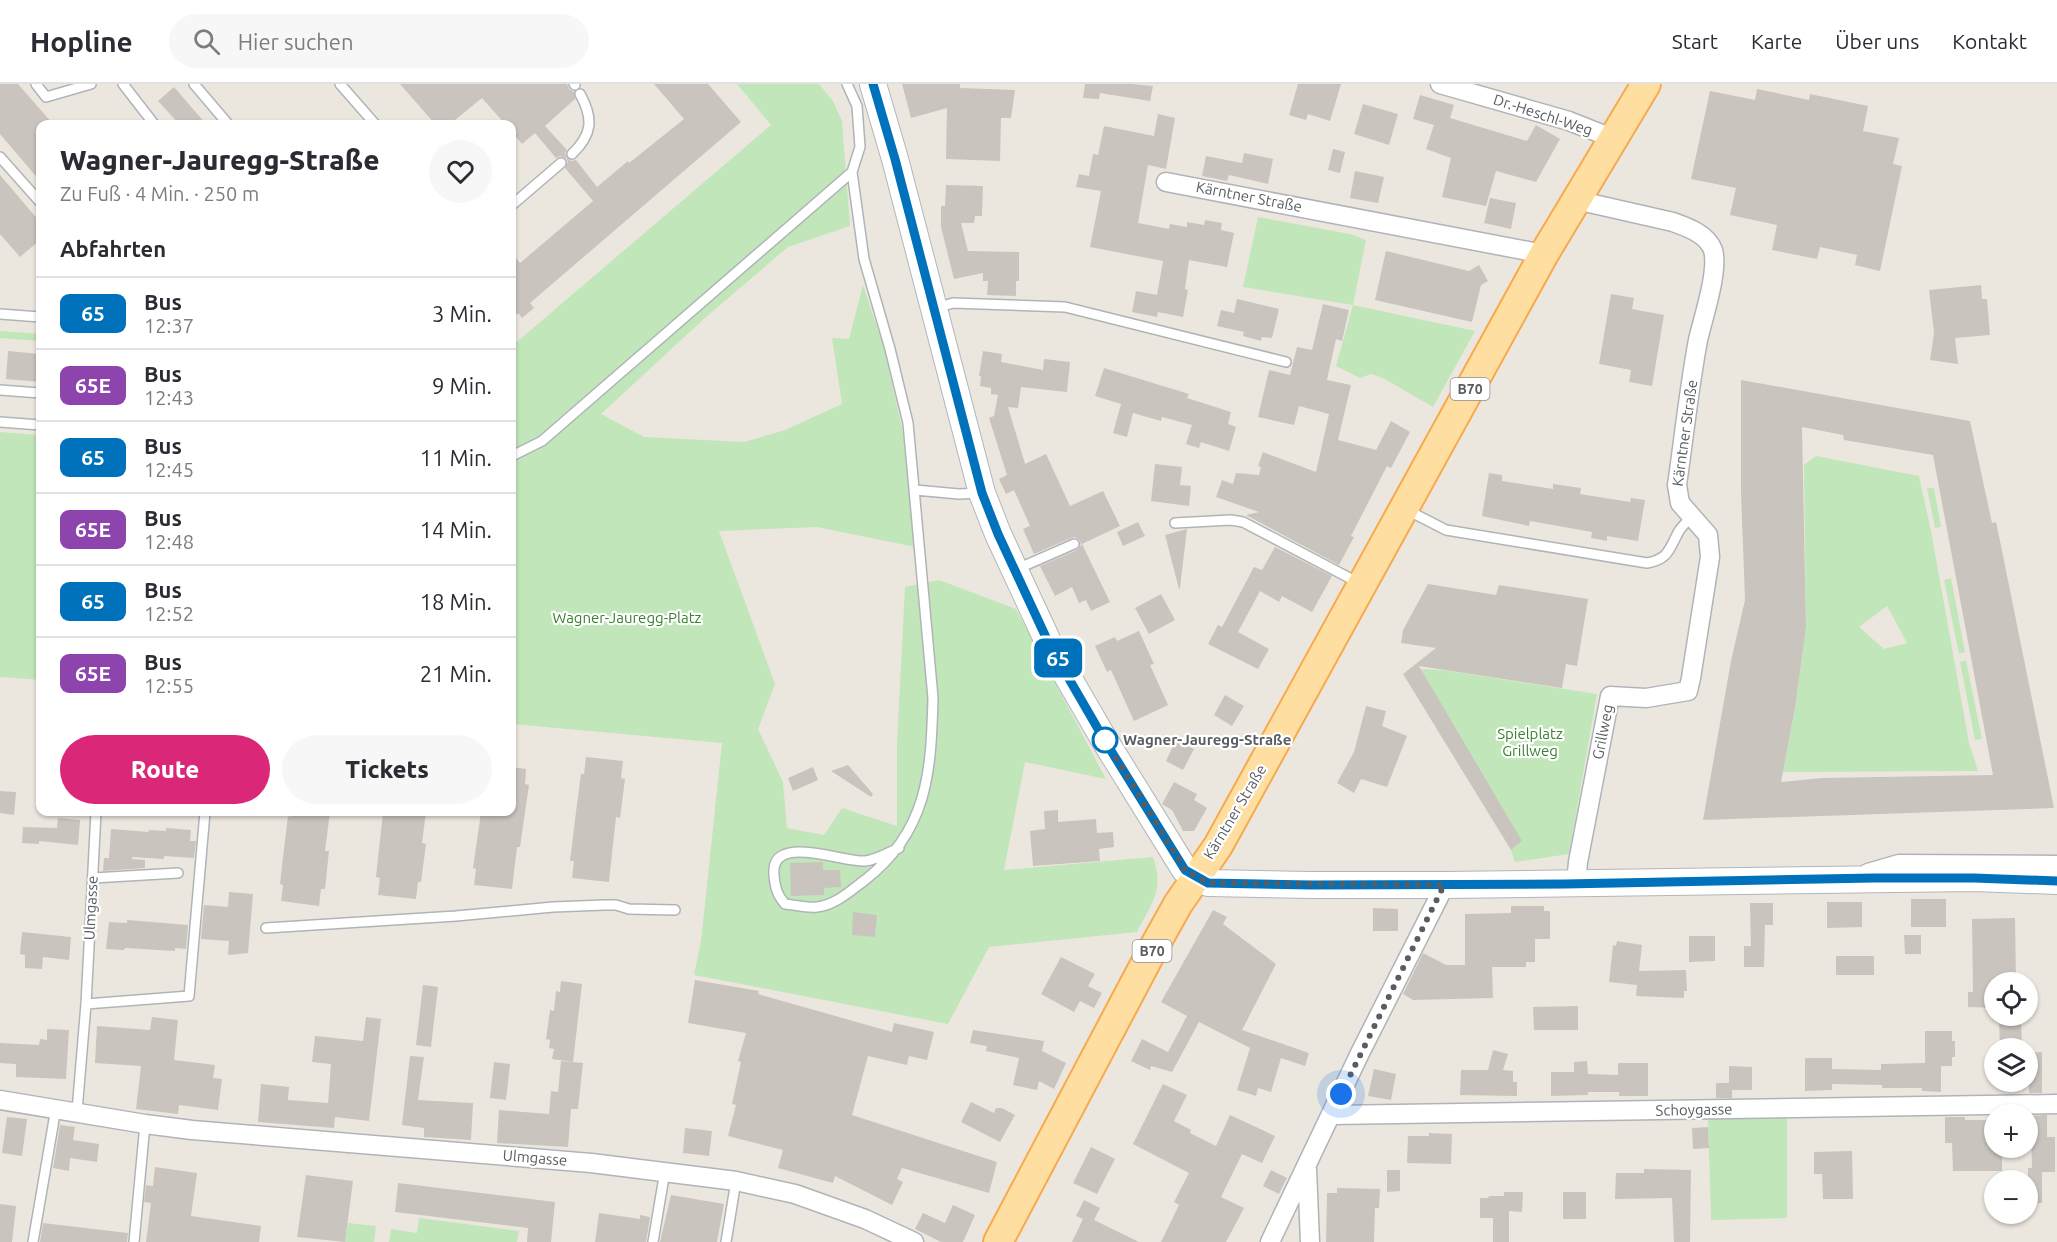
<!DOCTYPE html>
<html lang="de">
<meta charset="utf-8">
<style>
:root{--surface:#fff;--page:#f7f7f7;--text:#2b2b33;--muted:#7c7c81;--line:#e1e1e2;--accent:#db2777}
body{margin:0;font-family:Ubuntu,sans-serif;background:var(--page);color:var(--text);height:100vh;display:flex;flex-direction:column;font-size:22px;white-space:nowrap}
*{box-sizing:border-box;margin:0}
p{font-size:20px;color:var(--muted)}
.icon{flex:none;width:33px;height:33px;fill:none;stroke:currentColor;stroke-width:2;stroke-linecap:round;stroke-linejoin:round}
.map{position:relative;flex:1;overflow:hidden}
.drawer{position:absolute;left:36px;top:36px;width:480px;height:696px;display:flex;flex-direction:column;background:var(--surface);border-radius:12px;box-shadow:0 2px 4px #0004}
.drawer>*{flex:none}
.badge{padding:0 12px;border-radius:9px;font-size:21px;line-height:39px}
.tools{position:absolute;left:1984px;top:888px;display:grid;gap:12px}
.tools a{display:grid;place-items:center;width:54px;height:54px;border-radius:50%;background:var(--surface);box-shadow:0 2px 4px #0004;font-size:30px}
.you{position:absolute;width:30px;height:30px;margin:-15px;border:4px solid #fff;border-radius:50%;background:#1a73e8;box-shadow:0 0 0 9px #1a73e833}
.map>.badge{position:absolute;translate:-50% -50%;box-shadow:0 0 0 3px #fff}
h2{padding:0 24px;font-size:22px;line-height:54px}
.round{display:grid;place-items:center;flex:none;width:63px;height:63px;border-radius:32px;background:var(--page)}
.headline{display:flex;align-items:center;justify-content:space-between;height:102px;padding:0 24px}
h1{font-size:28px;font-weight:800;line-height:45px}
.cta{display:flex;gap:12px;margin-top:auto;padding:12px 24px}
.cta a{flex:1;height:69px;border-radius:36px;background:var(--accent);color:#fff;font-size:24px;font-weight:800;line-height:69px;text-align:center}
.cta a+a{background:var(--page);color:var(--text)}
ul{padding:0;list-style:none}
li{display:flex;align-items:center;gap:18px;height:72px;padding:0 24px;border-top:2px solid var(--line)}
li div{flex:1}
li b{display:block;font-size:22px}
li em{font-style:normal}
li .badge{min-width:66px;font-weight:700;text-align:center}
header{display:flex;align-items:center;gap:36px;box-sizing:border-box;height:84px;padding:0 30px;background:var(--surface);border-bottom:2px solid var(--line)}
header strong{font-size:28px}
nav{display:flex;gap:33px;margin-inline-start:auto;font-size:21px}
.search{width:420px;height:54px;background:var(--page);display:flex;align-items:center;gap:15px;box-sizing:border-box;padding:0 21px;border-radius:33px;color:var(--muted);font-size:22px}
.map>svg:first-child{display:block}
.green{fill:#c1e6b9;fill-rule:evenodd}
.building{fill:#c9c4be;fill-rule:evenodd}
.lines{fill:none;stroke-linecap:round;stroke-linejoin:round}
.service-casing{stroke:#b0b4b8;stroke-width:12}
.minor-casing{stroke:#b0b4b8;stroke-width:21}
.secondary-casing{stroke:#b1b6bb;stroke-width:28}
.primary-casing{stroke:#f8a94c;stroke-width:32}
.service{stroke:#fff;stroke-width:9}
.minor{stroke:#fff;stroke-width:18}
.secondary{stroke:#fff;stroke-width:26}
.primary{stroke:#ffdfa1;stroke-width:28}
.line-casing{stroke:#fff;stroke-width:14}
.line{stroke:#0072bc;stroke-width:9}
.walk{stroke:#585d61;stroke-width:6;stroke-dasharray:0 10.8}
.stop-dot{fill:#fff;stroke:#0072bc;stroke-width:3}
.labels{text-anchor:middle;stroke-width:4.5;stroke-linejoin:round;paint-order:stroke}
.shield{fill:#fff;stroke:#8a8e90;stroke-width:1.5}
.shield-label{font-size:14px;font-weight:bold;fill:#585d61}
.street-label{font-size:15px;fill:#585d61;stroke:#fff}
.park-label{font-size:15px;fill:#3a812f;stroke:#fff}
.stop-label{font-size:15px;font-weight:bold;fill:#585d61;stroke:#fff;text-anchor:start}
</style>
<header>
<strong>Hopline</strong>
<div class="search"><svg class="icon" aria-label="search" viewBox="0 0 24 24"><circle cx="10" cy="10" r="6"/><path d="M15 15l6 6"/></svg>Hier suchen</div>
<nav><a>Start</a><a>Karte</a><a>Über uns</a><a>Kontakt</a></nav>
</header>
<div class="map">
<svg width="2057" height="1158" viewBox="0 0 2057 1158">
<rect width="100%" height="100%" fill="#ece7de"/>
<path class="green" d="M737,0H819L833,17L842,37L850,142L788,163L706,233L601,330L644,353L744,358L785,346L842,320L832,254L849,255L863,201L884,264L905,358L915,463L817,443L719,447L775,600L758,645L783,698L787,744L824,751L842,724L897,742V659L905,503L939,496L1016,525L1106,695L1025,678L1004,786L1153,773C1165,806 1151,820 1137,848L989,863L948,940L694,891L701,857L722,659L512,640V262L771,41Z
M1258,133L1350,150L1366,156L1353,221L1475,247L1433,323L1383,294L1371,290L1360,294L1336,282L1353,221L1243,203Z
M0,247L40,250V257L0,254Z
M0,348L40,351V596L0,593Z
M1816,372L1919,392L1931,447L1969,659L1978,687L1783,688L1795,624L1806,543L1804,381ZM1887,522L1907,559L1884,565L1859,543Z
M1927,404H1934L1941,443L1935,444Z
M1951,494L1965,568L1959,570L1944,496Z
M1966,576L1982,655L1975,656L1960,578Z
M1420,585L1442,586L1597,610L1569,770L1515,778L1511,766L1521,757Z
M1787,1032V1134L1711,1136L1708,1033Z
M419,1134L519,1147L517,1158H389L391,1145L417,1149Z
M348,1139L376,1142L374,1158H345Z"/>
<path class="building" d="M0,0H18L53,40H40V97L0,50Z
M400,0H567L569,5L574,8L575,15L545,42L567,66L565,69L567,74L571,77L576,76L597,103L628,77L629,79L684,35L654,0H708L741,38L530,219L534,224L522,234L518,229L512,235V169L520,179L593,117L565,84L568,78L566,74L560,72L556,74L535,49L522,60L512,48V40H505L482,14L450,40H435Z
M902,0H960V4L1015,6L1011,34H1001L1000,77L946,75L947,24L911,34Z
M1085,0H1132L1153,2L1150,17L1100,9L1099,15L1083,14Z
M1298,0H1341L1330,37L1308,30L1306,36L1289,31Z
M174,3L206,40H179L158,17Z
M1757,5L1809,16L1810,10L1868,22L1863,47L1899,54L1893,80L1902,82L1880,187L1855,181L1857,171L1820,163L1817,175L1772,166L1777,141L1730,131L1736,104L1691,95L1710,7L1755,16Z
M1420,11L1454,21L1450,34L1527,57L1536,41L1560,55L1536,98L1496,87L1486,122L1442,113L1451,74L1426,65L1434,41L1413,35Z
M1363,20L1398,30L1389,61L1354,50Z
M1158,30L1175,34L1166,85L1148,81L1138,139L1169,145L1170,140L1187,143V138L1204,141L1205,136L1222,139L1221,146L1234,149L1227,183L1189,176L1185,205L1188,206L1183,233L1158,228L1157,233L1132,228L1136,207L1157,211L1163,177L1090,163L1101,107L1076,103L1079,90L1089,92L1093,70L1098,71L1104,42L1154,52Z
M1333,65L1345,68L1340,89L1328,86Z
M1244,69L1273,75L1268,100L1229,91L1227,97L1202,92L1206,72L1242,79Z
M1355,87L1384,93L1378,119L1350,114Z
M0,91L40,138V156L20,173L0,150Z
M946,101L983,102L982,132H975L974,139H961L968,167L1019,168V197H1016V212L987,211L988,197H983V189L954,195L941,143V122H945Z
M1490,114L1516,119L1511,145L1484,139Z
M1386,167L1469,187L1479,181L1488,197L1481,201L1472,238L1375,216Z
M1981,201L1982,215H1987L1990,251L1955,254L1958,280L1930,276L1934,249L1929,206Z
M1611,210L1634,214L1632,225L1664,231L1652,302L1629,298L1631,286L1599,280Z
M1237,215L1279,225L1272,254L1262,253L1261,257L1243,252L1244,248L1217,242L1221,226L1234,229Z
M1323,220L1349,226L1342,257L1336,255L1327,296L1351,301L1338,356L1376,366L1391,337L1410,348L1391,384L1387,382L1351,452L1354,453L1339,481L1246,431L1259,428L1216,413L1222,396L1233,400L1236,389L1259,391L1261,383L1258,382L1263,368L1316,388L1329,330L1299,322L1294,341L1258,333L1269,286L1290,291L1297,263L1312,266Z
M8,267L40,270V298L6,295Z
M983,267L1002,270L1001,278L1043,286L1044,275L1070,278L1067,308L1021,303L1018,324L1008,323L1025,380L1046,370L1070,422L1103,407L1120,442L1082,460L1110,518L1091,527L1086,516L1079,519L1072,503L1055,512L1040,482L1077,466L1081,461L1080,457L1075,453L1071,454L1034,470L1023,445L1030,442L1014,406L1006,410L999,395L1007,391L989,334L994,332L998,311L991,310V304L980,302L981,292H979Z
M1104,284L1189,310L1187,314L1231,328L1228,340L1236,343L1229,367L1201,358L1199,364L1186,360L1192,341L1162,333L1161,337L1133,329L1127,353L1113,349L1121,320L1095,312Z
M1741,296L1970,337L1992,439L1996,438L2000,457L2054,724L1703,736L1731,577L1745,516L1741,409ZM1802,343L1843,351L1844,356L1933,371L1993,691L1822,694L1781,698L1795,624L1806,543Z
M1155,380L1182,383L1180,401L1191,402L1189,422L1151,417Z
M1489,389L1502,391V397L1553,405V400L1581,404L1580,410L1630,418L1631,414L1645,416L1638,457L1607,452V457L1591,454L1592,448L1530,437L1529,442L1482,432Z
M1138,438L1145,452L1123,462L1117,448Z
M1187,445L1180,504L1179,505L1165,451Z
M1275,463L1332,492L1312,528L1282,512L1279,518L1260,507L1238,548L1269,565L1258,585L1208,560L1218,541L1222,543L1254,483L1262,486Z
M1428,500L1496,511L1499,501L1588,515L1577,582L1566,580L1562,604L1419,582L1522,757L1511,766L1403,590L1436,564L1401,559L1403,546Z
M1161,510L1175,536L1149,550L1135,524Z
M1139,547L1154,580L1150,581L1168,621L1134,637L1111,586L1107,588L1095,562L1115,553L1117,557Z
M1225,611L1244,622L1232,642L1214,631Z
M1366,622L1386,627L1382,642L1407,652L1387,703L1361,695L1354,709L1337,699L1354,668Z
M1176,656L1194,665L1183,686L1166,677Z
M586,673L623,677L621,694L625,695L620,734L616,733L609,798L572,794L574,777H570L576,728L581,690H584Z
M848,681L873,710L871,713L831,687Z
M512,683L526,685L525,700L529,701L520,763H517L512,805L474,801L476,785L473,784L481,728H512Z
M813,683L818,696L793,707L788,694Z
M1174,698L1197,710L1194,716L1207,724L1194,747H1183L1172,726L1162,720Z
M0,707L16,708L14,731L0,729Z
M1058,726V738L1096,735L1097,749L1113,748L1114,763L1099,765L1100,777L1033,782L1030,747L1045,745L1044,727Z
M292,728H330L325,767H329L325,805H321L319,822L281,817L283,801L280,800L283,773L288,732L291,733Z
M383,728H426L422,759L426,760L421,798H418L416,815L378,811L380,794L376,793Z
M58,734L80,736L78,761L39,757V760L22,759L23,743L57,744Z
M166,744L191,746L190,757H196L194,774L164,772V775L132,773V775L145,776V784L103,787L104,774H109L111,745L149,748L148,746L166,747Z
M823,778V786H840L841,803L824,804V811L791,812L790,779Z
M229,808L253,810L248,869L228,871L229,857L201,855L204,821L228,823Z
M1911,815H1946V843H1911Z
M1827,818H1862V843L1827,844Z
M1750,819H1773V841H1765L1764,883H1744V862H1751Z
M1511,822H1544V827H1550V855H1535V878H1526V883H1492L1493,914L1413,916L1403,910L1423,869L1446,881H1465V830L1511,829Z
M1373,824L1398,825V847H1373Z
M1213,826L1227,833L1223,840L1276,880L1242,946L1309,969L1305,982L1281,974L1271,1008L1258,1004L1256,1012L1237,1006L1250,964L1199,938L1172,988L1151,982L1150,986L1131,977L1142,955L1168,968L1187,932L1161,918Z
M853,828L877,831L875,853L852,851Z
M2015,834L2016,898H1995V924L1968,923V908H1973L1972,835Z
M127,836L188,841L186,865L175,864V867L125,864L124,866L106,865L109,838L127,839Z
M22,848L71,853L69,876L43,873L42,885L25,884V871L20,870Z
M1904,851H1921V870H1905Z
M1689,852H1715V877L1689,878Z
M1617,857L1642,861L1639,887L1686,886L1687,907H1684V914L1636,912L1637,901L1609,898L1613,861L1616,862Z
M1836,872H1874V891H1836Z
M1061,873L1095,890L1088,902L1102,909L1094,924L1080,917L1074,928L1041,910Z
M695,896L759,907L758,910L892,948L894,939L934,948L927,976L909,972L907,981L868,972L852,1031L997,1078L989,1109L902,1084L897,1095L903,1098L892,1121L835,1092L833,1099L778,1084L783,1066L728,1052L736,1021L732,1020L741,978L738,977L746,949L688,939Z
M561,897L582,900L573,978L552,975L554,965L549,964L550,956L546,955L550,926L554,927L556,907L560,908Z
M423,901L438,903L431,963L416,961Z
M1578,922V946H1534L1533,923Z
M152,933L178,936L174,976L215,981L213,994L222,995L218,1026L179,1021L178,1030L136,1025L141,982L95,979L97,942L150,946Z
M366,933L381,935L369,1037L335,1033L334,1044L258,1038L261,1000L289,1003L288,1016L328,1019L331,980L312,978L315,952L363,957Z
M1999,935H2021L2022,964H2000Z
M47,945L69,946L66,995L16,993V980L0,979V959L39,961L40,955L47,956Z
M973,946L1044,957L1042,967L1066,979L1054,1005L1039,997L1037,1006L1013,1001L1019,974L986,967L987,962L970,959Z
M1925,947H1952V957H1955V973H1952V982H1941V1008L1922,1007V1004H1882V1001L1832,1000V1006L1805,1007V974H1832V985L1881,986V980L1925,979Z
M1493,966L1508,970L1503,986L1513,987V998H1517V1012L1460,1011L1461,986H1488Z
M2042,968V1009H2029L2028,969Z
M410,972L424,973L418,1016L473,1019L471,1056L424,1053V1044L402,1041Z
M561,977L583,979L578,1025H571L568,1063L497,1059L499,1026L549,1030L551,1007L558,1008Z
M1587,977L1588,990L1618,991V979H1648V1012H1619V1008H1588V1011L1551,1012V988H1574V978Z
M494,978L510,980L506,1016L490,1014Z
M1729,982L1752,983V1006H1732V1014H1716V999H1729Z
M1374,985L1396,990L1391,1016L1368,1012Z
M1163,1000L1187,1011L1174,1037L1191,1046L1190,1049L1216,1062L1230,1031L1275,1052L1262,1079L1242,1070L1221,1113L1244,1124L1226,1158H1161L1179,1121L1174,1118L1189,1089L1133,1060Z
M971,1018L994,1029L996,1024H1002L1015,1031L1000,1058L961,1038Z
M2047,1031V1053H2055V1088H2042V1119H2028V1084H2032L2031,1048H2029V1032Z
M7,1033L27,1035L22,1072L2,1069Z
M1945,1033H1965V1036H1990V1061H1995V1064H2002V1087H1953L1952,1059H1945Z
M60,1041L75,1043L73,1056L99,1060L97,1078L70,1074L69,1087L53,1084Z
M1708,1043L1709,1064L1693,1065L1692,1044Z
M685,1044L712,1047L709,1072L683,1069Z
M1429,1049L1452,1050L1451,1080L1407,1079L1408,1052H1429Z
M1091,1063L1115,1075L1097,1110L1073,1099Z
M1852,1067L1853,1115H1823L1822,1090H1814V1068Z
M155,1083L197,1089L191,1132L261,1142L259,1158H146L151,1119L144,1118L146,1101L153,1102Z
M1644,1085L1691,1086L1690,1158H1674L1672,1114L1615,1115L1616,1089H1644Z
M1271,1086L1287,1094L1279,1110L1263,1102Z
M1387,1086H1400V1107L1387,1108Z
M306,1091L353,1097L345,1158L297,1153Z
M398,1099L555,1118L551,1158H527L528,1144L395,1128Z
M1337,1104L1380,1105L1379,1124H1375L1374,1158H1326L1327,1109H1337Z
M1504,1108H1523L1522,1128L1509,1127V1158H1493V1134H1480V1114H1488L1489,1112H1504Z
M1563,1108H1586V1135H1563Z
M671,1111L724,1120L717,1158H660Z
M1084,1116L1100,1124L1094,1136L1139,1158H1072L1083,1135L1076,1132Z
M0,1120L16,1122L12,1158H0Z
M953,1121L975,1131L963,1158H941L915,1145L923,1129L945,1139Z
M599,1129L640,1135V1131L650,1133L646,1158H595Z
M43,1139L128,1149L127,1158H40Z"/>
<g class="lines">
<g class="service-casing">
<path id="service" d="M36,0L46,13L91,0
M123,0L154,40
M194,0L228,40
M340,0L375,40
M574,0L575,1
M847,0L857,22L860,63L852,88L864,175L890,265L908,339L933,614C931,688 928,747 865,796C851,806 836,821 817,823C807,824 795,821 785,820C777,811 775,803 774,791C770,748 844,779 865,777C876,776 889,768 899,764
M572,70C592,51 594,35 580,10
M0,73L40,118
M512,121L561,79
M936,224L953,219L1065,223L1286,278
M0,230L40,233
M0,306L40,309
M0,338L40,341
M512,372L542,357L852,88
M915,406L959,410L979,409
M1407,426L1446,446L1647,479C1669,475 1669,465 1679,447C1682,442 1688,437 1692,432
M1175,439L1231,436L1243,438L1359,499
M1017,485L1074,460
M93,794L178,789
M266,844L456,832L553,823L604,821H616L629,825L675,826
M86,920L189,912L205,728
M77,1027L86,920L96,728
M33,1158L56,1024
M134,1158L145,1040
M653,1158L665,1087
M726,1158L736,1097"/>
</g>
<g class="minor-casing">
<path id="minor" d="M1440,0L1569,37L1612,54
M1166,98L1544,170
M1576,116L1673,138C1687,143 1707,150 1713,166C1719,187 1703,234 1698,256C1689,304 1684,353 1677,401L1680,419L1708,451L1710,473L1691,594L1688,607L1646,614L1610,612L1578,778L1576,800
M1868,789L1899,780L2057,781
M0,1016L145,1040L192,1046L591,1079L736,1097L795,1110L865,1135L914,1158
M1332,1031L2057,1020
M1307,1085L1310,1158
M1270,1158L1360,969L1445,801"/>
</g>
<g class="secondary-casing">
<path id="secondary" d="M873,0L895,75L982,409L998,450L1050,562L1105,657L1185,786L1208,799L1311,801H1445L1974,794L2057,797"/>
</g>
<g class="primary-casing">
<path id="primary" d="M998,1158L1154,863L1178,820L1218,762L1544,170L1646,0"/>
</g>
<use href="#service" class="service"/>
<use href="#minor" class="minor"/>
<use href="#secondary" class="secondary"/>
<use href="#primary" class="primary"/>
</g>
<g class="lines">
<g class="line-casing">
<path id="line" d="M873,0L895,75L982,409L998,450L1050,562L1105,657L1185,786L1208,799L1311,801L1565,800L1874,794H1974L2057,797"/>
</g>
<use href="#line" class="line"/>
<path class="walk" d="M1105,656L1185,786L1208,799L1444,801L1341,1010"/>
</g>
<circle class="stop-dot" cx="1105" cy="656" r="12"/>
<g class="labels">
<g class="shield">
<rect x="1450.5" y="294" width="39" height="22" rx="4.5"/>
<rect x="1132.5" y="856" width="39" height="22" rx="4.5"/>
</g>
<g class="shield-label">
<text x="1470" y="310">B70</text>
<text x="1152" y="872">B70</text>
</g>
<g class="street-label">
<text transform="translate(1543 31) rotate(18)" y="5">Dr.-Heschl-Weg</text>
<text transform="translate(1249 113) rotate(11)" y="5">Kärntner Straße</text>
<text transform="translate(1685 349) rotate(-82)" y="5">Kärntner Straße</text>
<text transform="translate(1603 648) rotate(-79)" y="5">Grillweg</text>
<text transform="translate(1235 728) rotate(-59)" y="5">Kärntner Straße</text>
<text transform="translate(91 824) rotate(-87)" y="5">Ulmgasse</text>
<text transform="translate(1694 1026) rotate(-1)" y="5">Schoygasse</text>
<text transform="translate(535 1074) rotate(5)" y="5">Ulmgasse</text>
</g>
<g class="park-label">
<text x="627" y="539">Wagner-Jauregg-Platz</text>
<text x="1530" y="655">Spielplatz<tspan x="1530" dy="17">Grillweg</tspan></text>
</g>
<g class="stop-label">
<text x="1123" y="661">Wagner-Jauregg-Straße</text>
</g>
</g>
</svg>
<div class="tools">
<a><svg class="icon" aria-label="locate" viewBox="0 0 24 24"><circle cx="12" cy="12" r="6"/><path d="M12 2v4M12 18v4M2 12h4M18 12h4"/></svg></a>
<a><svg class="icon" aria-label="layers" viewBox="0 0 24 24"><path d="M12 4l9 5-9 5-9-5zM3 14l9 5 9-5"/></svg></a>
<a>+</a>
<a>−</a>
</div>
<div class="you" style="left:1341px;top:1010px"></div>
<b class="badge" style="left:1058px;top:574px;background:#0072bc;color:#fff">65</b>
<section class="drawer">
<div class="headline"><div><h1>Wagner-Jauregg-Straße</h1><p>Zu Fuß · 4 Min. · 250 m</p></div><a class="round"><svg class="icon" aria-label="heart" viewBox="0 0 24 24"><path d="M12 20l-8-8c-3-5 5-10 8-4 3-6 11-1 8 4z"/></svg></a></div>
<h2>Abfahrten</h2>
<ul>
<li><span class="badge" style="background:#0072bc;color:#fff">65</span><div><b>Bus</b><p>12:37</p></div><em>3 Min.</em></li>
<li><span class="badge" style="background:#8e44ad;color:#fff">65E</span><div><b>Bus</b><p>12:43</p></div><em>9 Min.</em></li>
<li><span class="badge" style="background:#0072bc;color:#fff">65</span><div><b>Bus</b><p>12:45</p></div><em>11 Min.</em></li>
<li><span class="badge" style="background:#8e44ad;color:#fff">65E</span><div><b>Bus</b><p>12:48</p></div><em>14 Min.</em></li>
<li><span class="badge" style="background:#0072bc;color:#fff">65</span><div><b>Bus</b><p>12:52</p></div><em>18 Min.</em></li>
<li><span class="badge" style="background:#8e44ad;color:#fff">65E</span><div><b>Bus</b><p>12:55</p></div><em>21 Min.</em></li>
</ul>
<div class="cta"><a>Route</a><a>Tickets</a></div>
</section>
</div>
